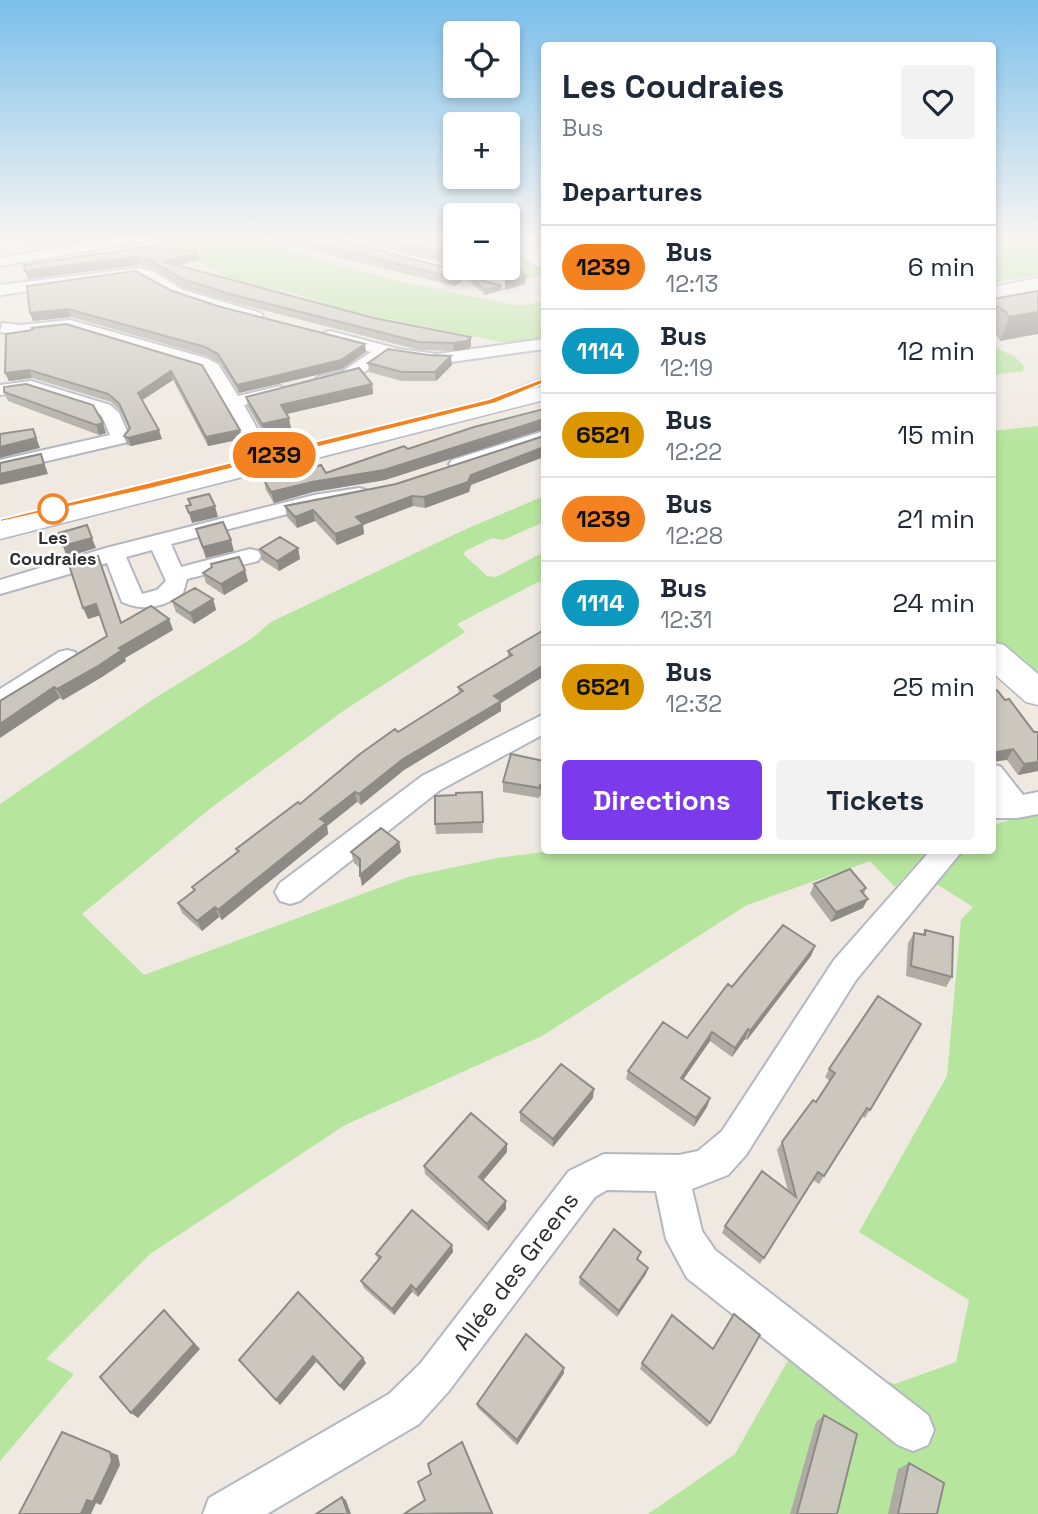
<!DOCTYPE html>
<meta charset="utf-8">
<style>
:root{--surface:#fff;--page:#f2f2f3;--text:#1f2937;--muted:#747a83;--line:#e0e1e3;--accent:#7c3aed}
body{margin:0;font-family:"Space Grotesk",sans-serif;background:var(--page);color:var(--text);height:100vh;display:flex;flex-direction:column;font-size:26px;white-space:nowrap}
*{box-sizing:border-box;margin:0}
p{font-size:23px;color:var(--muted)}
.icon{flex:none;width:38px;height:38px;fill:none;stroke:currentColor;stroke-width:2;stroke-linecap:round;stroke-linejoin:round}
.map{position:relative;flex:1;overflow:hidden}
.details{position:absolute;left:541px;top:42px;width:455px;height:812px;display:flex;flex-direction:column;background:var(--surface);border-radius:7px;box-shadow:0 4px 10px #0003}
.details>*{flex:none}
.badge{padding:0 14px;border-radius:23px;font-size:24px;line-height:46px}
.fabs{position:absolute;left:443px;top:21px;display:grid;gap:14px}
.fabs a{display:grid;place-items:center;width:77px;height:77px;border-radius:7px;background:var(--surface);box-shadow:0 4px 10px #0003;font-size:35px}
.map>.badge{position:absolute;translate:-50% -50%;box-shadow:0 0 0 4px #fff}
h2{padding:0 21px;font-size:26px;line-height:63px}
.round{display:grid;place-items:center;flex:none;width:74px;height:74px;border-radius:7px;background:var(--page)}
.headline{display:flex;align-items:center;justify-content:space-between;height:119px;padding:0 21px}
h1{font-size:33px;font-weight:700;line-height:52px}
.action{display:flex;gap:14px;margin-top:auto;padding:14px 21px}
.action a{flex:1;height:80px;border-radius:7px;background:var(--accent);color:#fff;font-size:28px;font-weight:700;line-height:80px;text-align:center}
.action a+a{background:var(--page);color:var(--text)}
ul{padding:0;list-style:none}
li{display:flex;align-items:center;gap:21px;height:84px;padding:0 21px;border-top:2px solid var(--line)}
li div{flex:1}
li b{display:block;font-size:26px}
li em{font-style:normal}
li .badge{min-width:77px;font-weight:700;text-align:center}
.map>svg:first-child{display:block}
.green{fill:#b6e59e}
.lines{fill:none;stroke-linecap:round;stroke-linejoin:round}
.lane-casing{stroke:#b4b7c1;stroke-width:4}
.street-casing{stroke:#b4b7c1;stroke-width:4}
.secondary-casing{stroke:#b4b7c1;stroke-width:3}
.lane{fill:#fff;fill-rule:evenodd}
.street{fill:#fff;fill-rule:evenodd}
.secondary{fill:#fff;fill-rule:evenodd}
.wall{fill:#afaba4}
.shaded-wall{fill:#8e8b86}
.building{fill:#cbc7bf;stroke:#8e8b86;stroke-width:2}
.line{fill:#f58220;stroke:#fff;stroke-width:2}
.stop-dot{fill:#fff;stroke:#f58220;stroke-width:3.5}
.labels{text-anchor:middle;stroke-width:5;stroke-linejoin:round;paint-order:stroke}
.far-stop-label{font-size:18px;font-weight:bold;fill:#2e2e2e;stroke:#fff}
.near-street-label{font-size:24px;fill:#2e2e2e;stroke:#fff}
</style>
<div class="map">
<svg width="1038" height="1514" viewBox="0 0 1038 1514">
<rect width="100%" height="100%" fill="#efe9e1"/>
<path class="green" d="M195,235H253L267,243L300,254L403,282L520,306L544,301V338L507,343L348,311L294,293L244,283L220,274L162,240Z
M992,235H1038V275L992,283Z
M508,243L544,268V275L526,279L508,265Z
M992,346L1014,356L1024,366L1023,371L992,375Z
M1038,426V682L992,643V431Z
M544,496V522L503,540L492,538L465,551L464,555L487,576L496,577L544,552V579L457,624L465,632L346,709L212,807L82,914L144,975L408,877L497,858L560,850H921L925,854L895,887L870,861L747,905L542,1036L345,1125L150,1254L46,1359L74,1374L0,1461V804L155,698L251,639L271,622L466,529Z
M1038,809V1514H648L735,1454L807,1327L866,1374L895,1384L956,1362L969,1300L859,1232L947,1076L961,920L973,907L935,883L963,851L992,850V826Z"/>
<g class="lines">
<g class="lane-casing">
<path id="lane" d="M544,378V384L495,403L487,401Z"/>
</g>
<g class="street-casing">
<path id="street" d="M132,235H161L154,239L0,266V258Z
M343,235H360L344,245H334V239Z
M391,250L508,280L511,283L503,288L386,257L384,254L386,251Z
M138,268L153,271L183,290L261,313L263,316L255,321L173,296L138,276L0,295V285Z
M70,320L206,358L218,364L238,396L280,386L289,391L286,395L244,405L264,441L255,447L246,441L206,371L194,366L69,330L20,335L0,332L2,323L20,325Z
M330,331L399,349L437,354L544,339V349L437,364L387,356L355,379L324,386L315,381L318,377L343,371L371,352L324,339L322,336L324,333Z
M31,381L110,405L119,413L130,438L128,442L0,472V460L110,435L102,416L98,413L30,391L0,395V385Z
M544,431V443L459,470L449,464L452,460Z
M359,488L366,490L369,494L366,498L322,505L171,544L181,567L250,549L258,551L261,556L258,561L187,579L183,593C165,607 144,612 122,602L107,563L0,594V580L106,548L314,495ZM152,550L166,581L157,590L142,594L126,557Z
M67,650L75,652L79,658L75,664L9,707L0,710V689L59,652Z
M544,714V734L440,790L300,901L290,904L280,901L275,892L280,883L422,776Z
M992,764L1001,767L1023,795L1038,792V814L1017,818H992Z
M931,850H963L856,980L746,1155L728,1175L692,1189L702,1231L715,1250L928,1415L934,1430L928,1445L913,1451L898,1445L687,1278L666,1239L656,1191L607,1190L595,1197L448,1392L419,1424L267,1514H203L209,1498L389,1394L420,1364L569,1171L604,1154L679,1155L698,1151L722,1131L834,960Z"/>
</g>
<g class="secondary-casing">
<path id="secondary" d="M508,235H516L544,253V268L537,266L508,247Z
M1038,278V290L992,299V287Z
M544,386V400L0,539V521Z
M992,642L1004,645L1038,674V705L1026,702L992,672Z"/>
</g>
<use href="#lane" class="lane"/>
<use href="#street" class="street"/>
<use href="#secondary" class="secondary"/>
</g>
<path class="wall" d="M0,235H114L46,247L29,244L27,238L9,240L0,239Z
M268,235H319L463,272V280L455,286L274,241Z
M342,235H452L455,237V264Z
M198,251L199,259L179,266L471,346L468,349L454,351L419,350L232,302L184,288L154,269L139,265L28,279L24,265Z
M471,268H508L526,276L525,284L505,290V281L509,278V277Z
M470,277L502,290L485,295L470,282Z
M170,290L366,352L342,369L239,393L220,363L207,356L71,317L33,321L30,313Z
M1038,291L1000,341L997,336L992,332V299Z
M6,334L202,365L242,439L208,446L173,380L142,400L162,439L131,446L127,445L124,436L129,429L121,412L111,402L32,378L9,381L5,373Z
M368,363L452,365L436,381H402L369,372Z
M372,384L373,394L287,414L291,428L264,434L248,407L246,397Z
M4,392L93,405L106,433L99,435L8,401Z
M544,409V429L385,480L313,492L274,503L266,490L264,480L326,473Z
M396,484L471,485L469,492L425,508L413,506L363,525L364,534L337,545L315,521L297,528L287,517L285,506Z
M196,529L234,551L206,558L199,540Z
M298,548L300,559L279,571L262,560L260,549Z
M102,567L121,623L169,619L173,630L125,658L126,661L102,677L63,700L60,698H5L107,636L100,615L88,619Z
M203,573L248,581L224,595L206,583Z
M213,599L216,610L194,624L176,612L172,601Z
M544,630V676L501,703V711L404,770L361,805L357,802L327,826L328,834L222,920L219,917L202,931L182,913L178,903L194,891L192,887L237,852L236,849L300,804L398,732L459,693L458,687L508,657V651Z
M1005,700L1034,732H1038V771L1018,775L1007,760Z
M544,761V796L540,795L539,798L503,792V782Z
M482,792L483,833L436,834L435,824L456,795Z
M399,842L401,852L362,886L360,875V868L354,863L351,852Z
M814,884L866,888L864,894L863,908L831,922L810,894Z
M925,930L952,977L946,987L906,976L908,943L914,933L922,935Z
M815,946L811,956L747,1040L745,1039L732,1057L710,1041L683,1080L710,1098L707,1107L694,1127L626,1079L628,1071L687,1038L732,987Z
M921,1024L865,1118L862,1116L819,1184L813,1180L760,1264L722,1233L725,1226L788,1191L777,1150L782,1142L816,1102L830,1081L825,1077L829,1069Z
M593,1098L553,1147L520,1121V1112Z
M507,1144V1152L483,1181L506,1201V1209L488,1231L425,1174L424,1166Z
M452,1245L453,1252L418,1297L412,1292L394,1315L364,1288L361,1281L378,1260L376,1254Z
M639,1259L638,1260L648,1268L646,1274L617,1317L579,1284L580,1277Z
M713,1349L710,1423L707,1427L640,1369L642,1363Z
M363,1358L366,1363L344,1391L316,1362L280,1405L239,1360Z
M564,1373L517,1445L478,1408L477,1404Z
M824,1415L837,1514H790L816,1422Z
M909,1463L937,1514H888L898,1469Z"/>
<path class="shaded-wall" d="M7,235H26L27,238L9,240Z
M41,235H114L46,247Z
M198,251L199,259L167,270L165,262Z
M136,257L139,265L28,279L25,271Z
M463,272V280L455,286V278Z
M526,276L525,284L505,290V281Z
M502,286V290L485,295V290Z
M68,309L71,317L33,321L30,313Z
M1038,312V334L1000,341L1009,317Z
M471,337V346L468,349L454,351L453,343Z
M365,344L366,352L342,369L239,393L237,385Z
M451,356L452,365L436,381L435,372Z
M29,370L32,378L9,381L5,373Z
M171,371L173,380L141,401L138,393Z
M372,384L373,394L282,415L281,405Z
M289,418L291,428L264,434L262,424Z
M544,419V429L385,480L313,492L274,503L271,492Z
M103,423L106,433L99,435L96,425Z
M33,429L40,448L0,458V447Z
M159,430L162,439L131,446L128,438Z
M240,430L242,439L208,446L206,437Z
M544,447V457L471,485L469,492L425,508L424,497L471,475Z
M41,454L48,474L0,485V474Z
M412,496L413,506L363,525L364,534L337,545L335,534L356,517Z
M215,506L218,517L192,523L189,513Z
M313,510L315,521L297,528L295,517Z
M92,538L96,548L67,557L63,546Z
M231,540L234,551L206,558L203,547Z
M298,548L300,559L279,571L277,561Z
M245,570L248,581L224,595L221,584Z
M213,599L216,610L194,624L190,613Z
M96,604L101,615L88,619L83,608Z
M169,619L173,630L125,658L126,661L102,677L63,700L57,689L119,648Z
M544,659V676L501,703V711L404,770L361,805L359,794L403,759L494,696Z
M54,687L60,698L0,738V724Z
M1013,749L1007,760L992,762V753Z
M1038,762V771L1018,775L1024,764Z
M355,792L357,802L327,826L328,834L222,920L218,910L320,819Z
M399,842L401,852L362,886L360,875Z
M868,899L863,908L831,922L836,912Z
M215,907L219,917L202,931L197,921Z
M815,946L811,956L747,1040L750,1031Z
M748,1029L745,1039L732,1057L735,1048Z
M712,1032L710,1041L678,1087L681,1078Z
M594,1089L593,1098L553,1147V1139Z
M710,1098L707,1107L694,1127L696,1118Z
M507,1144V1152L479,1185V1177Z
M506,1201V1209L488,1231L487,1224Z
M452,1245L453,1252L418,1297L416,1290Z
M648,1268L646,1274L617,1317L619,1311Z
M411,1285L412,1292L394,1315L392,1309Z
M170,1316L200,1349L138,1418L131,1413Z
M313,1356L316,1362L280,1405L276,1400Z
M363,1358L366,1363L344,1391L340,1386Z
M564,1368V1373L517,1445V1440Z
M110,1452L118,1455L120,1465L101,1505L93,1502Z
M342,1497L346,1500L351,1514H348Z
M87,1500L96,1503L91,1514H81Z"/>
<path class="building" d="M280,235H319L463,272L455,278Z
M373,235H452L455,237V256Z
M144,247L198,251L165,262L374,318L471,337L467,341L453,343L419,342L230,294L182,279L152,261L136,257L25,271L24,265Z
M508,262L526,276L505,281L514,275L509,269L503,268H508Z
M135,271L170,290L217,306L365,344L341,360L237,385L218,354L205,347L68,309L30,313L27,286Z
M470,277L502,286L485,290Z
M1038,291V312L1009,317L1006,312L992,303V299Z
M66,324L202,365L240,430L206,437L171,371L138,393L159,430L128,438L124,436L130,428L119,403L108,394L29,370L5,373L6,334L32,330V328Z
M388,349L428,355L451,356L435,372H402L368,363Z
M359,368L372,384L281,405L289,418L262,424L246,397Z
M26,384L93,405L103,423L96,425L4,392V387Z
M544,409V419L384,470L312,482L271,492L264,480L321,465L326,473L404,446L408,449L474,427Z
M33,429L36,438L0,447V434Z
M544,436V447L471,475L468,482L424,497L412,496L356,517L363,524L335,534L313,510L295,517L285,506L396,484Z
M41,454L44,464L0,474V463Z
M209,494L215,506L189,513L186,506L191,505L188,499Z
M223,522L231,540L203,547L196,529Z
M87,525L92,538L63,546L59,533Z
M280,537L298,548L277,561L260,549Z
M98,556L121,623L151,606L169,619L119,648L122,650L98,666L57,689L54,687L0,724V701L107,636L96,604L83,608L69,565Z
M239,557L245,570L221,584L203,573L212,567L211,564Z
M195,588L213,599L190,613L172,601Z
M544,630V659L543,660L544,665L494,696L501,701L403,759L359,794L355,792L320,819L326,823L218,910L215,907L197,921L178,903L195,890L192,887L239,851L236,849L298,802L300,804L360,754L395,729L398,732L463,691L458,687L512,655L508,651Z
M997,690L1005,700L1009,699L1034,732H1038V762L1024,764L1013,749L992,753V691Z
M511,754L544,761V785H540V788L503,782Z
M482,792L483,822L435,824V796L456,795V793Z
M381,828L399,842L360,875V859L351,852Z
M850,869L866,888L861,891L868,899L836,912L814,884Z
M783,925L815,946L750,1031L748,1029L735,1048L712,1032L681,1078L710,1098L696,1118L628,1071L663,1022L687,1038L728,984L732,987Z
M925,930L953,937L952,977L911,966L914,933L925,935Z
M878,996L921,1024L870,1110L867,1108L824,1176L818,1172L764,1258L725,1226L762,1171L796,1197L782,1142L813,1100L816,1102L835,1073L829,1069Z
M561,1064L594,1089L553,1139L520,1112Z
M471,1113L507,1144L479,1177L506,1201L487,1224L424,1166Z
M412,1210L452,1245L416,1290L411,1285L392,1309L361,1281L381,1257L376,1254Z
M614,1229L641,1252L637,1259L648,1268L619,1311L580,1277Z
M298,1292L363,1358L340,1386L313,1356L276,1400L239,1360Z
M164,1310L194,1344L131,1413L100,1377Z
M734,1314L760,1335L710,1423L642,1363L672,1315L713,1349Z
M526,1334L564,1368L517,1440L477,1404Z
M824,1415L857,1434L837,1514H797Z
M62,1432L110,1452L112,1461L93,1502L87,1500L81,1514H19Z
M462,1442L492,1513L404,1514L425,1500L418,1482L431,1474L428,1464Z
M909,1463L944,1483L937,1514H898Z
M342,1497L348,1514H316Z"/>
<linearGradient id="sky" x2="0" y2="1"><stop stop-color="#7abfeb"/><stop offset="0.53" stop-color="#f8f5f2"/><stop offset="1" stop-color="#f8f5f2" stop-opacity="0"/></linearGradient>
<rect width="1038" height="447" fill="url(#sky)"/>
<path class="line" d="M541,379L549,381L496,403L150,489L0,522V519L489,399Z"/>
<circle class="stop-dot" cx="53" cy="509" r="14"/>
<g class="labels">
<g class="far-stop-label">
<text x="53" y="544">Les<tspan x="53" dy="21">Coudraies</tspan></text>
</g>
<g class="near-street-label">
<text transform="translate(516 1271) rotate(-53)" y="8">Allée des Greens</text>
</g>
</g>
</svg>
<div class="fabs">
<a><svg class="icon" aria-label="locate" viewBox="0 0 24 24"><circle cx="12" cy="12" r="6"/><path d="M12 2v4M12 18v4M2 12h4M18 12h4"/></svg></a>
<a>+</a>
<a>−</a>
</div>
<b class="badge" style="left:274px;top:455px;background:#f58220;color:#111">1239</b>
<section class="details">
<div class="headline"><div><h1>Les Coudraies</h1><p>Bus</p></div><a class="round"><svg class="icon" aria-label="heart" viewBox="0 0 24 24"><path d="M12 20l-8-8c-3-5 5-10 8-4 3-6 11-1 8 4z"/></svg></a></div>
<h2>Departures</h2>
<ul>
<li><span class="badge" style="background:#f58220;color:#111">1239</span><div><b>Bus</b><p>12:13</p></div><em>6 min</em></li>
<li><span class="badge" style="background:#0d99bf;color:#fff">1114</span><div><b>Bus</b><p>12:19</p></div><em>12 min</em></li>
<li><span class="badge" style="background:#dc9600;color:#111">6521</span><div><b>Bus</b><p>12:22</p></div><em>15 min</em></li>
<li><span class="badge" style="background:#f58220;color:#111">1239</span><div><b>Bus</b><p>12:28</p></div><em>21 min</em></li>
<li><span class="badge" style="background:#0d99bf;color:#fff">1114</span><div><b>Bus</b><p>12:31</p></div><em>24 min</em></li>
<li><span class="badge" style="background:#dc9600;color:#111">6521</span><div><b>Bus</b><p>12:32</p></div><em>25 min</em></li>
</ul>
<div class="action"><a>Directions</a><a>Tickets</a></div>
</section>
</div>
